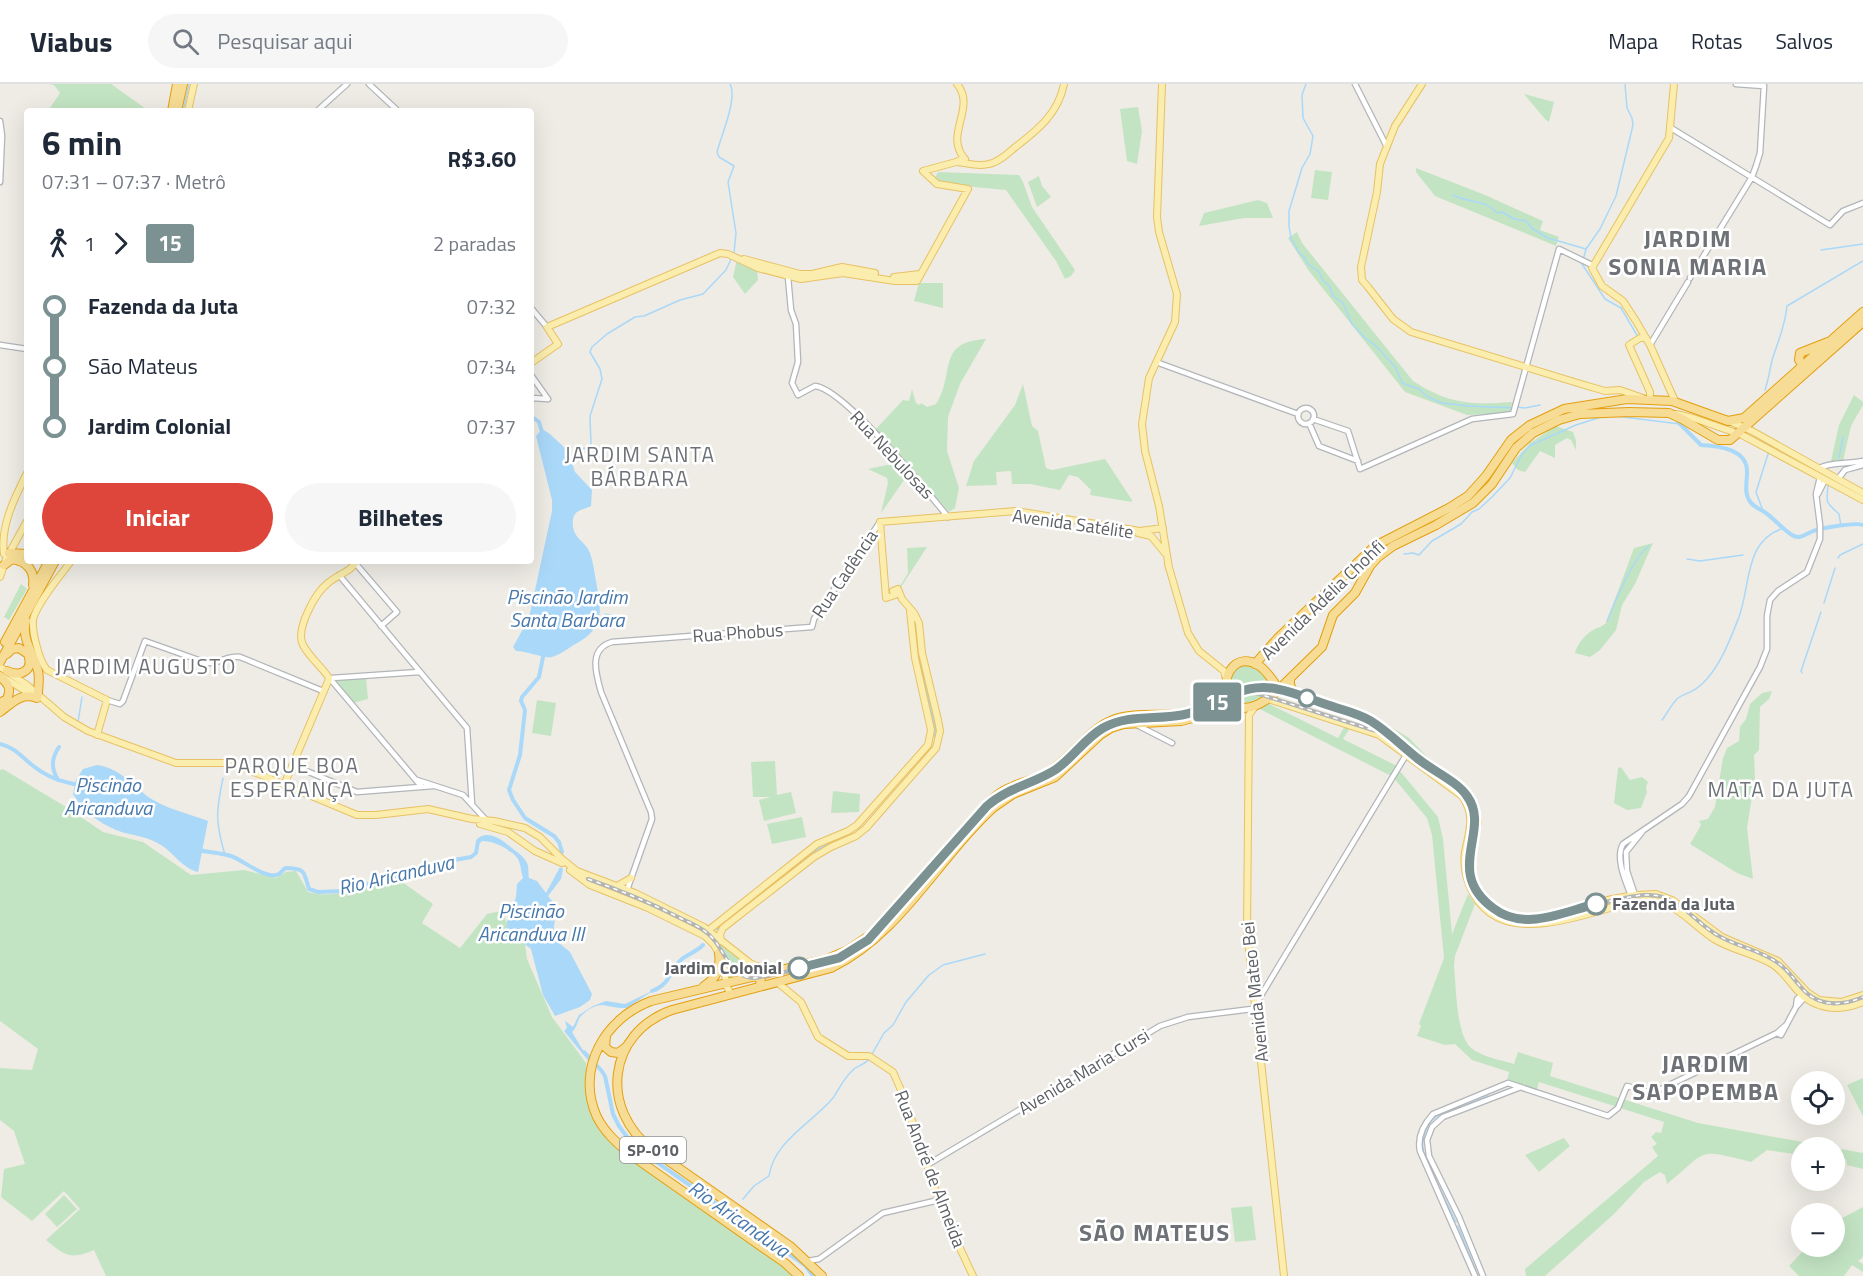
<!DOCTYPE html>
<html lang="pt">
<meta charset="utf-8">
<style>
:root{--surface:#fff;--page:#f6f6f7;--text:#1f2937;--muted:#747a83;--line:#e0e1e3;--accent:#de463b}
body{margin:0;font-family:"Titillium Web",sans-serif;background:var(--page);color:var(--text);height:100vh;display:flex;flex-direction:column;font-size:22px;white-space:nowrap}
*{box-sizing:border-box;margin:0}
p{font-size:20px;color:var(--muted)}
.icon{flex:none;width:33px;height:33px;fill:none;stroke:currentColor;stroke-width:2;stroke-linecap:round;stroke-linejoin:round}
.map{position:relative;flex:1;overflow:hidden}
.details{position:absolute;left:24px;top:24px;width:510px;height:456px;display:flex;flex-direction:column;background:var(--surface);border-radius:6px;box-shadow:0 6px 24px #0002}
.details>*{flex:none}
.badge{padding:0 12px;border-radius:4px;font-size:21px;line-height:39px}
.tools{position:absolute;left:1791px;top:987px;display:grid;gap:12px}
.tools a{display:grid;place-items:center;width:54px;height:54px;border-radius:50%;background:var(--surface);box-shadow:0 6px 24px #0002;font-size:30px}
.map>.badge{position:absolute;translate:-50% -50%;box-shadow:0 0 0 3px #fff}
.legs{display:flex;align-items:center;gap:9px;height:66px;padding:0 18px;font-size:20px}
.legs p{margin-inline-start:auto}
.headline{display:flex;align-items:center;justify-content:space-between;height:102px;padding:0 18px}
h1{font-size:33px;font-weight:700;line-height:45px}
.primary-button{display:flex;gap:12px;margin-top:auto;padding:12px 18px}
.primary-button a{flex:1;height:69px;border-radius:36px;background:var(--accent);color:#fff;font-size:24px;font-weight:700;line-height:69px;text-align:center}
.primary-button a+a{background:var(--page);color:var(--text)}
ul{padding:0 18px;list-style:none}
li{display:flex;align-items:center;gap:21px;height:60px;font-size:22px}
li i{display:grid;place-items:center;width:9px;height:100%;margin:0 8px;background:currentColor}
li i::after{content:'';width:15px;height:15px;margin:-8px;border:4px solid;border-radius:50%;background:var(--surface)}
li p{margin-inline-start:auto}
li:first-child i{background:linear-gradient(#0000 50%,currentColor 0)}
li:last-child i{background:linear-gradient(currentColor 50%,#0000 0)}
header{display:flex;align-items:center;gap:36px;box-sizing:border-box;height:84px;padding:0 30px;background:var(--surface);border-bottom:2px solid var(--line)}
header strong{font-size:28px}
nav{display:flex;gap:33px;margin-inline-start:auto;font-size:21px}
.search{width:420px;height:54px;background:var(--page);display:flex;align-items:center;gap:15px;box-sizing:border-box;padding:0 21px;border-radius:33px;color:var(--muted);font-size:22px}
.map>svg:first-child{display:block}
.green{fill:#c3e4c3}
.water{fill:#aad8f9}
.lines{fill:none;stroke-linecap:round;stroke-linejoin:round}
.stream{stroke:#aad8f9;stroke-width:1.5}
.river{stroke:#aad8f9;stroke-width:4}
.minor-casing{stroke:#b2b5b9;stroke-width:7}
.major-casing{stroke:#e8c164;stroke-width:8}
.highway-casing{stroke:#e49f0f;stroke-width:10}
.minor{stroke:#fff;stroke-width:4.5}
.major{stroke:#faedae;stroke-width:6}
.highway{stroke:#f6dc94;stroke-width:8}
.rail-casing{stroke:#b3b4b4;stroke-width:4}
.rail{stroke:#fff;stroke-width:1.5;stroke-dasharray:4.5;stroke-linecap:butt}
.line-1-casing{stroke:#fff;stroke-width:14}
.line-1{stroke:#7b9192;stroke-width:9}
.stop-1-dot{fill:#fff;stroke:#7b9192;stroke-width:3}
.labels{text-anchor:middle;stroke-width:5;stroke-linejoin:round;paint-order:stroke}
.shield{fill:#fff;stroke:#8e9092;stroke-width:1.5}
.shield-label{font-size:16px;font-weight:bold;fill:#5d6064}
.street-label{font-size:18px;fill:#5d6064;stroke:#fff}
.stop-label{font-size:18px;font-weight:bold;fill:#5d6064;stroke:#fff;text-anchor:start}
.water-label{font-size:20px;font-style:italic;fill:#4778ab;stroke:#fff}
.quarter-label{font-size:21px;letter-spacing:1.5px;fill:#6e7276;stroke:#fff}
.district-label{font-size:24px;font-weight:bold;letter-spacing:1.5px;fill:#6e7276;stroke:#fff}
</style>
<header>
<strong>Viabus</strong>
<div class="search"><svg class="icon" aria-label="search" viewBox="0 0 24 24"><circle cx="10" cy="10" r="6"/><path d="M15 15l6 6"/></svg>Pesquisar aqui</div>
<nav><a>Mapa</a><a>Rotas</a><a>Salvos</a></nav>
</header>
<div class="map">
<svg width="1863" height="1192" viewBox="0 0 1863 1192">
<rect width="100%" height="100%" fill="#eeece5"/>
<path class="green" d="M49,0H111L149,27H48L60,9L54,1Z
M1524,10L1554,18L1549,38L1545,35Z
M1138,23L1142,47L1137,80L1127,77L1120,25Z
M1416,84L1485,111L1543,137L1540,146L1559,153L1556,162L1435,112L1416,88Z
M1315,86L1332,88L1328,116L1311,114Z
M938,88L1019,91L1023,98L1032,123L1075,186L1071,192L1065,195L1056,177L1006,106L943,100L934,95Z
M1039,92L1042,102L1051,113L1037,123L1028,98Z
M1258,116L1267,119L1273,134H1244L1199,142L1204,129Z
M1297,148L1302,159L1413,297C1448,320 1472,321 1512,318L1510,329L1467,331L1405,308L1309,187L1288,154Z
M737,175L757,185L758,196L745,210L733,193Z
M919,199H943V224L914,217Z
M986,255L960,300L948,333L947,367L959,404L955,424L949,428L892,362L875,346L903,316L909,317L912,305L916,319L920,321L921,319L927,323L936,320C956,290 935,258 986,255Z
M1023,300L1032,342L1038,347L1046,384L1052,386L1105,375L1132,416V418L1090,411L1091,406L1078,393L1069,391L1060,406L1030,400H1012L1011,387L996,388L997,401L966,402L974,377L1015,321Z
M1854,311L1863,318V321L1851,342L1843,377L1840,379L1831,377L1839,341Z
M1556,342L1573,348L1576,357V366L1571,356L1567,354L1555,361V374L1540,367L1525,388L1518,386L1512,379L1530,359Z
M887,381H898L907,392L881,429L888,399L887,394L868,385Z
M1653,459L1635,500L1622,521L1616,546L1600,566L1590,573L1575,569C1577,560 1585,551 1593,546C1598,543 1601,544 1606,539L1634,464Z
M927,463L901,503L899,504L908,489L907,464Z
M21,500L27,505L9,536L4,533Z
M1228 601a20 20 0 1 1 40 0a20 20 0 1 1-40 0Z
M366,594L368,615L353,619L336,596Z
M1772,607L1769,615L1760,623L1759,666L1754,671L1755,694L1747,744L1753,795L1737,789L1690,760L1701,741L1699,737L1708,735L1715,723L1723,674L1727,664L1739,657L1740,643L1746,635L1750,620L1762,609Z
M537,616L556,619L551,652L532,649Z
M1267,619L1338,654L1345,642L1350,644L1343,655L1395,681L1438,733L1443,755L1452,850L1468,810L1475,820L1455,872L1454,881C1456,901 1456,949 1470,963C1481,973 1501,976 1514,980L1518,968L1553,979L1550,992L1698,1039L1863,1069V1085L1847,1081L1846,1075L1835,1073L1834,1064H1802L1801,1068L1794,1070L1767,1066L1751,1078C1695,1064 1709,1066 1667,1100L1665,1091L1660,1088L1644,1098L1614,1130L1545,1192H1526L1525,1185L1658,1072L1652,1063L1657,1060L1651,1053L1656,1048L1661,1049L1664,1038L1539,998L1536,1008L1507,998L1509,988L1472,976L1455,960L1445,961L1417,952L1421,942L1419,940L1444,874L1432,751L1427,734L1393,693L1258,624Z
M1383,638L1409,654L1431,677L1430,679L1382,640Z
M775,677L777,711L791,708L796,729L764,737L759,716L771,713H753L751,678Z
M1621,683L1630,696L1642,693L1648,698L1646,703L1647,708L1641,724L1627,726L1614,719L1618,684Z
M3,685L66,723L103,748L143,758L191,791L244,786L276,794L286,788L296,787L308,808C333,816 373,801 398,795L433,820L422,839L460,864L487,830L501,827L508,841L523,845L527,875L552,933L586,979L589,1026L600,1047L615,1063L646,1087L783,1183L792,1192H106L94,1166C71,1176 65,1172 46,1156L80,1125L64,1107L32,1137L1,1113L4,1085L25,1080L14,1047L0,1036V984L32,986L38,965L0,937V686Z
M833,707L860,710L859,728L831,729Z
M802,733L806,753L772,760L767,740Z
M709,849L747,881L758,887L760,891L727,898L726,882L707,852Z
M1863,994V1032L1847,1001Z
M1564,1054L1570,1062L1539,1088L1525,1071Z
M64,1111L77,1125L57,1143L45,1130Z
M1252,1122L1256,1156L1235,1158L1231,1124Z
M1863,1123V1173L1858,1177L1863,1180V1188L1852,1181L1844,1192H1799L1789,1182L1807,1163L1834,1162L1835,1138Z"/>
<path class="water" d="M542,345L550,350L568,367L575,388L592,406L591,422C581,427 571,425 573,443C574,453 584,458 588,465C593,474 594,487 596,497C602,530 605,545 572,562C566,566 559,571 552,573C544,575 528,567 516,567L513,563L529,534L552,427V416L536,352Z
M97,681C122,684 134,705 155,717C171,726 190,730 208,737L198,788C182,784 175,770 161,761C145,751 131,752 116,746C99,739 82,726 73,710L76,696L83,685Z
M487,754C499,756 521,767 527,779C529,783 528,789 529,794L537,797L546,809L560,783L563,785L561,795L548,812L556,822L553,854L570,868L592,910L590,916L580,923L555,932L543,911L531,865L507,846V838L516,813L517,800L523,794C521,788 521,781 518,775C511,765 494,757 482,757L478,761L477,766L475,765L478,755Z
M654,906L627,924C607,925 600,913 581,932C577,937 577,944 572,948L587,973L592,976L591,980L564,947L567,944L565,937L573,943L579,931L593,922L606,917L625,920Z"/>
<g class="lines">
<path class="stream" d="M730,0C738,14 721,52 717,68L719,73L734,82L728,98L736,149L734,169
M1306,0L1302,11L1303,34L1313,52L1310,70L1302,84L1289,127V142L1291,154L1299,169L1304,173L1308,180L1319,188L1323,197L1329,201L1333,212L1343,219L1352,240L1365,254L1375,261L1396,284L1402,299L1419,305L1428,313L1442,319L1469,322L1513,324
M1625,0L1627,24L1632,34L1633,41L1616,112L1600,145L1586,165L1582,180L1605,215L1621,224L1638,253
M183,27L189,0
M1453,111C1468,119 1485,115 1497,129L1502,128L1514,135L1526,137L1533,145L1548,154L1586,165
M1821,166L1863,160
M1765,306C1769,294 1770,283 1773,273C1779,255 1785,242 1787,222L1863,177
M1517,323L1525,324L1540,321
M1615,332L1680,340
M569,372L591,361L590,332L602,295L600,285L590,268L592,263L607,250L635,233L644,232L680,216L703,210L726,186L732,173
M1839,374L1843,353
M1828,402C1826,420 1826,418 1839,430L1841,442
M1763,427L1756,408L1769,367
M1404,470L1413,469L1419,471L1432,457L1461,440L1472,428L1479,425L1492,413L1510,394L1522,370L1531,361L1576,341L1601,333
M1838,474L1840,471L1863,460
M1687,475L1700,477L1743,471
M1824,519L1835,484
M605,530L613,532
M1607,537C1615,518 1633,473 1649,462
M1802,589L1801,587L1821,528
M1662,636C1667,630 1672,619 1678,614C1685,609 1693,609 1702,600C1720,583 1730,556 1739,533C1751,500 1744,456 1784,444
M78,638L82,613
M223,694C216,728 215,737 225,771
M872,970L884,949L893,941L906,918L929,891L943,881L985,870
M1493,1011L1509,1005
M1448,1028L1488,1012
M1425,1073C1419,1056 1426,1036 1443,1029
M1431,1086L1456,1138
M743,1115L754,1102L769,1092C774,1057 812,1039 833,1014C839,1005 844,994 852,987C857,981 864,982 870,974
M1458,1142L1478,1192"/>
<path class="river" d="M531,332L539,338L542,348
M1678,338L1701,361C1719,362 1748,365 1747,389C1747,398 1744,408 1749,416C1752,422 1758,424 1763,427C1774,434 1781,444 1792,451C1800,456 1806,450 1813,447C1822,444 1855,438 1863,441
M917,546L919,575L936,644V653
M544,568L539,593L522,613L521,617L525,626L520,671L509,706L513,716L525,734L554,752L559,758L562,768
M0,660C14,663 21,672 32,681C47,693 61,698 80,701
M58,696C51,684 51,675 59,663
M198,766C208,768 220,769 231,772C243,776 267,797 279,790C282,788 283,785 286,784C306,784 304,789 309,805L318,808L344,807L449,777L471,773L476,769L478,757C488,747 502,758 511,766
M717,844C748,820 803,768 839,757
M652,907C673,899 667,887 682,875C688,870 696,868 703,861
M584,968L601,986L605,992L613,1030L619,1042L630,1057L645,1070L805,1181L813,1192"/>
<g class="minor-casing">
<path id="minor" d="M369,0L398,27
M1355,0L1387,63
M317,27L347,0
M0,37L2,52L0,98
M1671,44L1830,141L1843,127L1863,119
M788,193L791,226L796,240L798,278L792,299L798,311L815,302C844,305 927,407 948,433
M1690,194L1752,93L1756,82L1760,69L1764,2L1736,0
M531,224L547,243
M0,261L27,265
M1650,261L1688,198
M1156,278L1298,330
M531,291L548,315
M531,314L548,315
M1298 332a8 8 0 1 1 16 0a8 8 0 1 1-16 0Z
M1313,335L1348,347L1360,385L1472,335L1513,330L1559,165L1592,181
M1309,339L1319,362L1358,377
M1820,384C1829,378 1850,380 1863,377
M1838,395L1845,386L1863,381
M1818,410L1825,396
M356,480L397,528L381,542
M339,491L467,644L472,720
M332,594L419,588
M332,597L421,702
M107,616L120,620L123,617L145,557L207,579C219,580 228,571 240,573L323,607
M1137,641L1172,659
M292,681L357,708L433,702
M417,696L463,711L487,737
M627,806L652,735L651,728L601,608C596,590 588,565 612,558L812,543L814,535L880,438
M1635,811L1627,787L1626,768L1642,748
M1634,819C1628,803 1614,775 1623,760L1682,720L1689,712L1760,583L1767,565V532L1770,516L1778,507L1807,488L1820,455V441L1816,410L1820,393
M1254,923L1406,671
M1796,923L1797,915L1802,911
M1777,949L1781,951L1796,923L1805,913
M927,1081L1160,942L1188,933L1252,925
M808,1177L819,1175L883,1129L939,1116
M1475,1192L1420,1067C1417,1053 1423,1041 1433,1030L1508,999L1608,1032L1618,1024L1627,1002L1656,1010L1659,1006L1777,949L1786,941
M1483,1192L1459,1133L1429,1072L1427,1056L1432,1043L1443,1033L1521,1003"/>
</g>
<g class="major-casing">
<path id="major" d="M957,0C977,24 943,51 965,75
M1162,0L1157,133L1159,148L1177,210L1175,238L1149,294L1142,340L1145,367L1159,422L1169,484
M1422,0L1395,42L1380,80L1377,108L1361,183L1362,196L1368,203L1393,235L1411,248L1581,300L1605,307L1620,306L1643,314
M1674,0L1669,54L1592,184L1602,202L1623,217L1636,237L1650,261L1675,317
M188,27L194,0
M957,78C967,79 979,83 989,80C998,78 1006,71 1013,65C1036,47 1058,31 1064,0
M744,175L800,190H812L842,183L875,189
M894,193L920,190
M1646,254H1640L1629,261L1650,308V315
M531,279L558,260L547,243L720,169L728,170L758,184L801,195L843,189L895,197H917L968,105L937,100L923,87L956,78L964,74
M1676,330L1693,334L1742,351L1863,416
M1729,337L1752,347L1863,409
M1138,449L1151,452L1165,469
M4,470C0,442 15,413 27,389
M71,477C59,494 42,512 34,532C30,543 39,577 47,586L107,616L97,651
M1168,480L1188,549L1199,567L1224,587L1226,595
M0,493L6,475L27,437
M895,511L886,514L880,438L1016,427L1140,447L1163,444
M0,583L27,601L64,633L88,647L176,679H226L242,683L357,731H376L428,725L472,735L494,737L525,744L540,753L562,775L577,787L635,809L704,843L750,879L758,883L776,886
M3,593L35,613
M329,594C322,583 310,574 303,561C295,546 315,509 328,499C337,491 352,487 357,477
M1279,603L1284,606L1370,634L1381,641L1420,675L1465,707L1473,719L1478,738L1471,773L1472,791L1478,806L1484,815L1503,829L1514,834L1531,835L1612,815L1635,811L1656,810L1672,816L1722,853L1778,877L1807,908L1819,916L1841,918L1863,911
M1268,615L1379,651L1462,712C1476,732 1469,747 1465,768C1462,790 1472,816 1490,829C1523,853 1580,832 1617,822C1632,818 1651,813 1666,820C1684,828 1697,844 1714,855C1732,866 1753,869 1772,880C1782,886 1789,897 1797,906C1814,926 1840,928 1863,918
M1254,624L1249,631L1247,847L1284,1192
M284,701L329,595
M480,740L508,748L535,767L562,779
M570,786L590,801L648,824L705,852L714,861L722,875L727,903L731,910
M617,802L631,794
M705,849L817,760L848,747L857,741L928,661L931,646L915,574L910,527
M721,857L720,850L723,844L814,773L831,763L856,752L866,744L936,664L940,647L938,636L922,569L919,539L914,529L902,515L898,505L893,507L894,511
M777,898L801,918L818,953L848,972H869L893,988L904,1013L943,1128L973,1192"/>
</g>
<g class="highway-casing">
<path id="highway" d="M172,27L177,0
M177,27L183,0
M1805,284L1799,276L1800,269L1828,258
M9,469L27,470
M4,481L12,475C27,477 35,487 33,501
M26,537C21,556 34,569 38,587C40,595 38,602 38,610
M5,558L49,477
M0,578L55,477
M1255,580L1277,555L1375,462L1449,424L1468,412L1486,392L1511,356L1530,341L1564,325L1627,315L1672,317L1728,337L1744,334L1863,228
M7,587C21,593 34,587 28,570L19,564L12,565L7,570
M0,592C8,600 12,604 7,615L0,619
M1290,595V601L1294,609
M1266,616L1272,607L1274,598C1270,593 1265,585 1258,581C1215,557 1211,659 1273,611L1322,563L1333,531L1355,509L1370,482L1378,473L1393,462L1436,441L1473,419L1492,400L1516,364L1533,349L1559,336L1580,330L1629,328L1669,329L1682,335L1718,356H1730L1863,238
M0,628C12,619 21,608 37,614
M758,883L761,891L760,902
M704,902C717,894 721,884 719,869
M606,952L605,963L611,968L618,969L626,963
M799,1192L785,1179L631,1071C618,1060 605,1049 597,1033C575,985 605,934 651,917L827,875L848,866L869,852L982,725C991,716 1000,707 1012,703C1024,697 1039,695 1050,687C1076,671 1091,639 1123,633C1156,627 1173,637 1208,621C1216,617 1222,615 1226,607
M822,1192L790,1162L653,1066C599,1026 607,949 672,926L831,884C901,850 938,774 994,723L1013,710L1055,693L1100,651L1111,644L1124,640L1181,637L1201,632L1232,618"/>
</g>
<use href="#minor" class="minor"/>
<use href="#major" class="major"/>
<use href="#highway" class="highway"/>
<g class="rail-casing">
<path id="rail" d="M1256,609L1379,648
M588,795C619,806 649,818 678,833C688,838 699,842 707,849C726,863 727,895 756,894C794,885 840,882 870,855L991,718C1010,704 1033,699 1053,687C1079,670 1090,645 1122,636C1143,630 1165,636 1186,631C1209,625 1228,609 1251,605C1274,601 1354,626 1374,639C1389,649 1402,662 1416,673C1431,685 1457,697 1468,712C1492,747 1446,784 1490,822C1516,844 1538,835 1566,827C1584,823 1601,819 1619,815C1635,812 1650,808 1666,814C1686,822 1700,842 1719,852C1738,863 1760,866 1778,879C1787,885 1793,894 1800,902C1817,923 1839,923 1863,913"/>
</g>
<use href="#rail" class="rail"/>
</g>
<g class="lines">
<g class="line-1-casing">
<path id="line-1" d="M799,884L839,874L868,856L987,722C1007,704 1033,700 1055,686C1073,674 1084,655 1103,644C1128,630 1155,636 1182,631C1206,627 1226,610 1249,605C1258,603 1268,603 1277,605C1294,608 1312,616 1328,621C1342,626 1358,629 1371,637C1387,647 1402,662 1417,674C1431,686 1457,697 1467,712C1492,746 1443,787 1493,824C1524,848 1562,828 1596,820"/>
</g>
<use href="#line-1" class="line-1"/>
</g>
<g class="stop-1-dot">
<circle cx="1307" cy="614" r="8"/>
<circle cx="1596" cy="820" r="10"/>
<circle cx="799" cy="884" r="10"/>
</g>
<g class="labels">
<rect class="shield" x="620" y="1053" width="66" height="26" rx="4.5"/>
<g class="shield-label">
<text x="653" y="1072">SP-010</text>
</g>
<g class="street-label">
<text transform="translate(892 371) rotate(47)" y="6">Rua Nebulosas</text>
<text transform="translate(1073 440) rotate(8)" y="6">Avenida Satélite</text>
<text transform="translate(845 490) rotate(-56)" y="6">Rua Cadência</text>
<text transform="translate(1323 516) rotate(-44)" y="6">Avenida Adélia Chohfi</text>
<text transform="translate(738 549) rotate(-4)" y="6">Rua Phobus</text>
<text transform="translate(1255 908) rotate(-96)" y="6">Avenida Mateo Bei</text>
<text transform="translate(1084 988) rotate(-31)" y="6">Avenida Maria Cursi</text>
<text transform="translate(930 1085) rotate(69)" y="6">Rua André de Almeida</text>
</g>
<g class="stop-label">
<text x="1612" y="826">Fazenda da Juta</text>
<text x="782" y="890" text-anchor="end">Jardim Colonial</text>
</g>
<g class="water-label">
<text x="567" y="520">Piscinão Jardim<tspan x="567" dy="23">Santa Barbara</tspan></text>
<text x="108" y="708">Piscinão<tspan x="108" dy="23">Aricanduva</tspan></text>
<text transform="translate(396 791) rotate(-13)" y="7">Rio Aricanduva</text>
<text x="531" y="834">Piscinão<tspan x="531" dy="23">Aricanduva III</tspan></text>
<text transform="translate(739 1135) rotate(35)" y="7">Rio Aricanduva</text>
</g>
<g class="quarter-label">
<text x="640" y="378">JARDIM SANTA<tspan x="640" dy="24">BÁRBARA</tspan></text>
<text x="146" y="590">JARDIM AUGUSTO</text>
<text x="292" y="689">PARQUE BOA<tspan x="292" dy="24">ESPERANÇA</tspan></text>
<text x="1781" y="713">MATA DA JUTA</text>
</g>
<g class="district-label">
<text x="1688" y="163">JARDIM<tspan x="1688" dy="28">SONIA MARIA</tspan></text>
<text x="1706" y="988">JARDIM<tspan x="1706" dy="28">SAPOPEMBA</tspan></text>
<text x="1155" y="1157">SÃO MATEUS</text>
</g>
</g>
</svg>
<div class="tools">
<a><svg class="icon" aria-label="locate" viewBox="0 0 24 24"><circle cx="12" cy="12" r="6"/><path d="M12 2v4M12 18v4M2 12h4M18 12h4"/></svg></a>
<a>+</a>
<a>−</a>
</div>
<b class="badge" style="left:1217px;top:618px;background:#7b9192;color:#fff">15</b>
<section class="details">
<div class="headline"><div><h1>6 min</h1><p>07:31 – 07:37 · Metrô</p></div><b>R$3.60</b></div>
<div class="legs"><svg class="icon" aria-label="walk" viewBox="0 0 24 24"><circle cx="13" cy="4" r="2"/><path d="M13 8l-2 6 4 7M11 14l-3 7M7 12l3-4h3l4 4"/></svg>1<svg class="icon" aria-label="forward" viewBox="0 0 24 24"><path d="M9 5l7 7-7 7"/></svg><b class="badge" style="background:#7b9192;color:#fff">15</b><p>2 paradas</p></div>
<ul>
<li><i style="color:#7b9192"></i><b>Fazenda da Juta</b><p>07:32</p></li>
<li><i style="color:#7b9192"></i><span>São Mateus</span><p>07:34</p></li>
<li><i style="color:#7b9192"></i><b>Jardim Colonial</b><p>07:37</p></li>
</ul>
<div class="primary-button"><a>Iniciar</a><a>Bilhetes</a></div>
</section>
</div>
